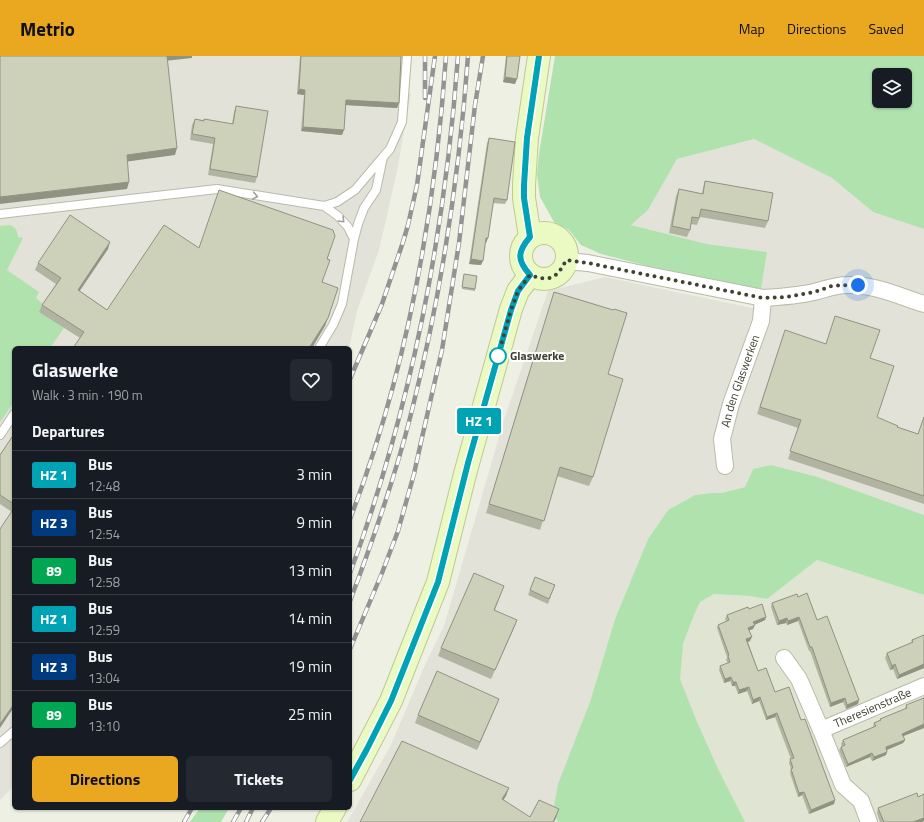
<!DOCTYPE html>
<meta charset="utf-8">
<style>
:root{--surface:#171b24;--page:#242831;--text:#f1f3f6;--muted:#9ea1a6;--line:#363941;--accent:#eaa820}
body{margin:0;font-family:"Titillium Web",sans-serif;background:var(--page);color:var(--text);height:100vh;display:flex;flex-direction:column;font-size:15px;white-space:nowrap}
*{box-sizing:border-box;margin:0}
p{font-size:13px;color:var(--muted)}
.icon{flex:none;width:22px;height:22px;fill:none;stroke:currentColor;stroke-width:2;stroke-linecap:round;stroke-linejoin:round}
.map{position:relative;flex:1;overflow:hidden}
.side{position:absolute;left:12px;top:290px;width:340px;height:464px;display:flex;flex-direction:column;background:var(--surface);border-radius:6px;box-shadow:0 1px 3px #0004}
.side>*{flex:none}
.badge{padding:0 8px;border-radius:3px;font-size:14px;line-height:26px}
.tools{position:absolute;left:872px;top:12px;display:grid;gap:8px}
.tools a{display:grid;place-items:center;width:40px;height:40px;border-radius:6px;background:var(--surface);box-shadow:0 1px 3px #0004;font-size:20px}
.you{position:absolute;width:20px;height:20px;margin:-10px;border:3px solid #fff;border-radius:50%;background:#1a73e8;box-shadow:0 0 0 6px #1a73e833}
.map>.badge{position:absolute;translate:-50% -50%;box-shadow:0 0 0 2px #fff}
h2{padding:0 20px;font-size:15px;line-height:36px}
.round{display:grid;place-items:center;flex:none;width:42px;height:42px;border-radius:6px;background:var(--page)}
.head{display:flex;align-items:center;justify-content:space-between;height:68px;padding:0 20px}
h1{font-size:19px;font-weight:700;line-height:30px}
.primary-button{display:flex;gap:8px;margin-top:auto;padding:8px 20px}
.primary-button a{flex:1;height:46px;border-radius:6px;background:var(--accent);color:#111;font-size:16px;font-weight:700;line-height:46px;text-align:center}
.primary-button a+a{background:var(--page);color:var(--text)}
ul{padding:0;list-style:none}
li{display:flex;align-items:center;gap:12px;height:48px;padding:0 20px;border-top:1px solid var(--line)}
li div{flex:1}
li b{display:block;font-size:15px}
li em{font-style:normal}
li .badge{min-width:44px;font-weight:700;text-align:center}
header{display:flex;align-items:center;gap:24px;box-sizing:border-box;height:56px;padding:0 20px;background:var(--accent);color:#111}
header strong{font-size:19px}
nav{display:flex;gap:22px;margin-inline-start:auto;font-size:14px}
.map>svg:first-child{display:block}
.residential{fill:#e0e4d2}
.industrial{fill:#e2e2d9}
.green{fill:#b0e2ae;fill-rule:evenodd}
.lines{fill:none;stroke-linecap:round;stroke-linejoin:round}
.lane-casing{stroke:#b7bba7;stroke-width:10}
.street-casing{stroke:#b7bba7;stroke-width:18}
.secondary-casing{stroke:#bcca93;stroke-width:24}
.lane{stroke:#fff;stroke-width:8}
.street{stroke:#fff;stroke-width:16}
.secondary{stroke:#ebfac3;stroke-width:22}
.rail-casing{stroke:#939393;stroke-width:4.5}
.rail{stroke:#fff;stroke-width:3;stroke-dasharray:9;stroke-linecap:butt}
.wall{fill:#b1b4a0}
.shaded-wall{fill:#909282}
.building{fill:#ced1ba;stroke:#909282}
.oneway{stroke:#a0a09a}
.line-casing{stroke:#fff;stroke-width:9}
.line{stroke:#00a3b4;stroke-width:6}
.walk{stroke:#404234;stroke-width:4;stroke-dasharray:0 7.2}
.stop-dot{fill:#fff;stroke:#00a3b4;stroke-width:2}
.labels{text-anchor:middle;stroke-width:4;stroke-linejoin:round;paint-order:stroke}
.stop-label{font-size:12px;font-weight:bold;fill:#404234;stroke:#fff;text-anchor:start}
.street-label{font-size:12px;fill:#404234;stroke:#fff}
</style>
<header>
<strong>Metrio</strong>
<nav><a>Map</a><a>Directions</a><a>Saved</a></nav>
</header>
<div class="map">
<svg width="924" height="766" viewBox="0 0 924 766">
<rect width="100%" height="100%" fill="#edf0e3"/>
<path class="residential" d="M817,504L924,539V766H615L649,682L694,559L700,546L714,538L750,540L767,543Z"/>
<path class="industrial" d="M0,0H406L402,37H411L397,115L379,194L357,255L349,292H14V730L0,744Z
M754,83L832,122L873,156L924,173V459L818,421L771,409L753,413L745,431L722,437H712L695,439L668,454L648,483L615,563L590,646L553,756L558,766H347L390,691L425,609L444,570L504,364L548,235L605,221L757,253L767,196L707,188L631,169L648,154L677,103Z"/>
<path class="green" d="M555,0H924V173L873,156L832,122L754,83L677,103L648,154L631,169L707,188L767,196L761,233L648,210L601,198L581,189L569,174L554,166L540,141L537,119L539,98ZM879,19H905V45H879Z
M10,169C16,172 17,174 18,181L23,182L7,214L39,236L36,242L44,249L64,272L50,292H14V346L0,366V170Z
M771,409L818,421L924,459V539L817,504L767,543L750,540L714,538L700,546L694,559L683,588L680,623L697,666L719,715L745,766H558L553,756L558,728L590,646L615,563L648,483L668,454L695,439L712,437H722L745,431L753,413Z
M200,752H229L221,766H190Z"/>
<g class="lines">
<g class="lane-casing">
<path id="lane" d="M324,150L338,160L348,171L354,183
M0,158L217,133L324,150L337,146L355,134L383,101
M319,292L333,269L342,248L354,183L358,168L364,152L376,134L383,101L390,93L402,66L407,0
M0,379L14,358
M0,687L14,675"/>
</g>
<g class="street-casing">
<g id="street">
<path d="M566,205L588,207L763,242C780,241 797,240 814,236C826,233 836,229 847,229C874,228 899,240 924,248"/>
<path id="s1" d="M725,410L722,383L731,348L761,265L763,242"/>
<path d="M784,602L799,623L821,674L843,729L861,745L869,766"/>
<path id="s2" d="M821,674L924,630"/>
</g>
</g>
<g class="secondary-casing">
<path id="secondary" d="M521 200a23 23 0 1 1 46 0a23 23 0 1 1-46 0Z
M530,181L524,142V129L527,82L539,0
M350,724L391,645L438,526L465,418L511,253L518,235L530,219
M327,766L335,752"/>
</g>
<use href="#lane" class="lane"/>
<use href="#street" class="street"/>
<use href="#secondary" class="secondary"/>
<g class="rail-casing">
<path id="rail" d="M425,42V0
M350,323L382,248L403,186L408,169L417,129L435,0
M350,463C407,315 435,158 446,0
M350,517C412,350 445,177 458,0
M350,545C373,484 395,422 411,358C441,240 459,122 468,0
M350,593L382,517L398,475L414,418L421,386L442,294L459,187L475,49L483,0
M184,766L192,752
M233,766L241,752
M246,766L253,752
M262,766L271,752"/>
</g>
<use href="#rail" class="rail"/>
</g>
<path class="wall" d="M300,0H401L399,47L397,52L346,49L342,79L301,75L304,39L297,38Z
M506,0H520L515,28L503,26Z
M236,50L257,121L255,127L208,119L213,88L190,84L192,69L195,63L232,68L234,56Z
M489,82L507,144L505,148L493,147L486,187H485L481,209L469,208L487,87Z
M705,125L768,165L765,172L700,161L697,169L691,168L690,174L687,181L669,177L676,140L679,133L702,138L703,132Z
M198,192L327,203L322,226L325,270L80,282L39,256L42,249L56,228L35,214L38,207L108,193L80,235L107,254Z
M464,218L475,233V235L462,233Z
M554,236L613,254L608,318L593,421L589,430L557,420L540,474L486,457Z
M783,281L870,302L877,361L897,371L918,378L924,360V448L788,403L798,372L757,358Z
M14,378V651L12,456L0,448V399Z
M535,521L555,529L548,548L528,539Z
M504,530L495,554L514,572L491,623L438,600L441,592Z
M798,541L817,564L858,648L846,653L843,646L830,651L810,595H809L798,565L787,569L786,567L777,569L771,551L772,547Z
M749,553L766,561L765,564L754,569L753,573L749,574L750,585L748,586L758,615L775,636L801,664L835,744L834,748L809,758L802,739L798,741L790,717L791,713L789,707L790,703H791L775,661L766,664L759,645L752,648L747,635L738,638L735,630H732L730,625L724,627L719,614L720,610L728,607L726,604L727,601L717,572L718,569L726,565L725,563L727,559Z
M924,579V612L897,623L893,613L890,614L885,602L887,597L911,587L912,584Z
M499,643L477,694L415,667L418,659Z
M906,649L924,672L903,680L905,684L903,687L887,694L886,699L872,705L870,701L846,711L839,694L841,691L842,690L841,688L843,684L873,671V670L874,667L880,664V663L905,653Z
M924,738V765L922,766H880L877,757L878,752L918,741Z"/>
<path class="shaded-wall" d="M166,0H192V2L164,5Z
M505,21L517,23L515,28L503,26Z
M299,33L305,34L304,39L297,38Z
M346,44L399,47L397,52L345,49Z
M303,71L344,74L342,79L301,75Z
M177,92L175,99L124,106L127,99Z
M129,126L127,133L0,148V141Z
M486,182H488L486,187L484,186Z
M110,186L108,193L75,241L78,234Z
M471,203L483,205L481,209L469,208Z
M328,262L325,270L312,292H309Z
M766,561L765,564L752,570L753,566Z
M799,561L798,565L787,569L788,565Z
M787,562L786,567L777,569L779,565Z
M517,564L514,572L491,623L495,614Z
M755,569L753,573L747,575L748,572Z
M752,581L750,585L745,587L746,583Z
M895,608L893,613L890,614L892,610Z
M924,608V612L897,623L899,619Z
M731,621L730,625L724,627L725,623Z
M733,626H736L735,630H732Z
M749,631L747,635L738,638L739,634Z
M760,641L759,645L752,648L753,644Z
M845,642L843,646L830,651L831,647Z
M499,643L496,650L477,694L480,686Z
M859,644L858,648L846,653L847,649Z
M14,648V651L0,672V668Z
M777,657L775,661L766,664L767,661Z
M924,668V672L901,681L902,678Z
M905,684L903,687L884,695L886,691Z
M887,696L886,699L872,705L874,701Z
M872,697L870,701L846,711L848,708Z
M509,732L506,740L499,751L502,743Z
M804,736L802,739L798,741L799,737Z
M835,744L834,748L809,758L811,754Z
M559,753L556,762L554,766H553Z
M924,762V765L922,766H913Z"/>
<path class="building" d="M0,0H167L177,92L127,99L129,126L0,141Z
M301,0H401L399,47L346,44L344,74L303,71L305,34L299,33Z
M507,0H520L517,23L505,21Z
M236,50L268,55L257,121L210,113L215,82L192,78L195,63L204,65V63L233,68Z
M489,82L515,86L507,144L494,142L488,182H486L483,205L471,203Z
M705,125L773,137L768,165L701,153L699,162L692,161L690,174L672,170L679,133L703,138Z
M219,134L333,174L335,180L327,203L330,204L322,226L338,232L328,262L309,292H73L84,276L42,249L61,222L38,207L70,159L110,186L78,234L107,254L164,169L199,192Z
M464,218L477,220L475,233L462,231Z
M554,236L613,254L614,253L627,257L608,318L623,323L593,421L560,411L544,465L489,448Z
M835,260L880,274L870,302L894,310L877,361L898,370L897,371L918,378L924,361V440L790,395L801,364L760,351L785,274L826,288Z
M14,378V448L0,439V399Z
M14,452V648L0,668V473Z
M474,517L504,530L494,554L517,564L495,614L441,592Z
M535,521L555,529L549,543L530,534Z
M807,537L817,564L827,560L859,644L847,649L845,642L831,647L812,591H810L799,561L788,565L787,562L779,565L772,547L797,538L798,541Z
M762,548L766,561L753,566L755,569L748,572L752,581L746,583L758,615L766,612L775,636L789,631L801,664L805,663L835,744L811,754L804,736L799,737L791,713L793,712L790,703L794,702L777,657L767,661L760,641L753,644L749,631L739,634L736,626H733L731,621L725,623L720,610L730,606L728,600L729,599L718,569L729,564L727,559L748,551L749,553Z
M924,579V608L899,619L895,608L892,610L887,597L913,586L912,584Z
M437,615L499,643L480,686L418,659Z
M924,642V668L902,678L905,684L886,691L887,696L874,701L872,697L848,708L841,691L845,689L843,684L876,670L874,667L881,664L880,663L907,652L906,649Z
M402,685L509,732L502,743L530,761L539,744L559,753L553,766H360Z
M917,737L918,741L924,738V762L913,766H884L878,752Z"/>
<defs><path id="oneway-chevron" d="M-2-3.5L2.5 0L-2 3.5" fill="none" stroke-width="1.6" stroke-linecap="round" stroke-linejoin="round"/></defs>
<g class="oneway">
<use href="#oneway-chevron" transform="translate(255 140) rotate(10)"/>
<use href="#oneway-chevron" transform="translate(342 164) rotate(45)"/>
</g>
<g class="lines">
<g class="line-casing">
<path id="line" d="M350,724L367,693L391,645L438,526L468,407L511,254L518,235L530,219C517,204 517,196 530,181L524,142V129L527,82L539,0"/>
</g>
<use href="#line" class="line"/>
<path class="walk" d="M498,300L511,254L518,235L530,219C549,226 557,223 566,204L588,207L763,242L787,241L814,236L832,230L848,229H858"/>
</g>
<circle class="stop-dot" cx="498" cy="300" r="8"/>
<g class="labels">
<g class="stop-label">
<text x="510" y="304">Glaswerke</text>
</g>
<g class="street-label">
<text dy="4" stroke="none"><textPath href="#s1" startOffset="88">An den Glaswerken</textPath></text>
<text dy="4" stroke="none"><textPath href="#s2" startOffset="56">Theresienstraße</textPath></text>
</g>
</g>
</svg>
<div class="tools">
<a><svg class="icon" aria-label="layers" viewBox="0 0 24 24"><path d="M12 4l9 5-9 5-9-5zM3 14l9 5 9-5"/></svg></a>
</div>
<div class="you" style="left:858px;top:229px"></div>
<b class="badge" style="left:479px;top:365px;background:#00a3b4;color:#fff">HZ 1</b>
<section class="side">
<div class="head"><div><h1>Glaswerke</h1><p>Walk · 3 min · 190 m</p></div><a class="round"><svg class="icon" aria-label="heart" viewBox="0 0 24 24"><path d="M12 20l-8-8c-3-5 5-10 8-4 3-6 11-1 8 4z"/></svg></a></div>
<h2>Departures</h2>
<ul>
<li><span class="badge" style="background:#00a3b4;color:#fff">HZ 1</span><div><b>Bus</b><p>12:48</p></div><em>3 min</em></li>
<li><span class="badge" style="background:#003b80;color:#fff">HZ 3</span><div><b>Bus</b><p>12:54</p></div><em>9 min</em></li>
<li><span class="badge" style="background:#00a651;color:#fff">89</span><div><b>Bus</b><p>12:58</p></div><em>13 min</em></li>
<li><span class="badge" style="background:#00a3b4;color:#fff">HZ 1</span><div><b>Bus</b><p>12:59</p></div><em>14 min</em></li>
<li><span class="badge" style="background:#003b80;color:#fff">HZ 3</span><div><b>Bus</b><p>13:04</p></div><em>19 min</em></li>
<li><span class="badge" style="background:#00a651;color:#fff">89</span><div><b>Bus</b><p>13:10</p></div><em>25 min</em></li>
</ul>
<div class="primary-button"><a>Directions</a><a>Tickets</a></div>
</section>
</div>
